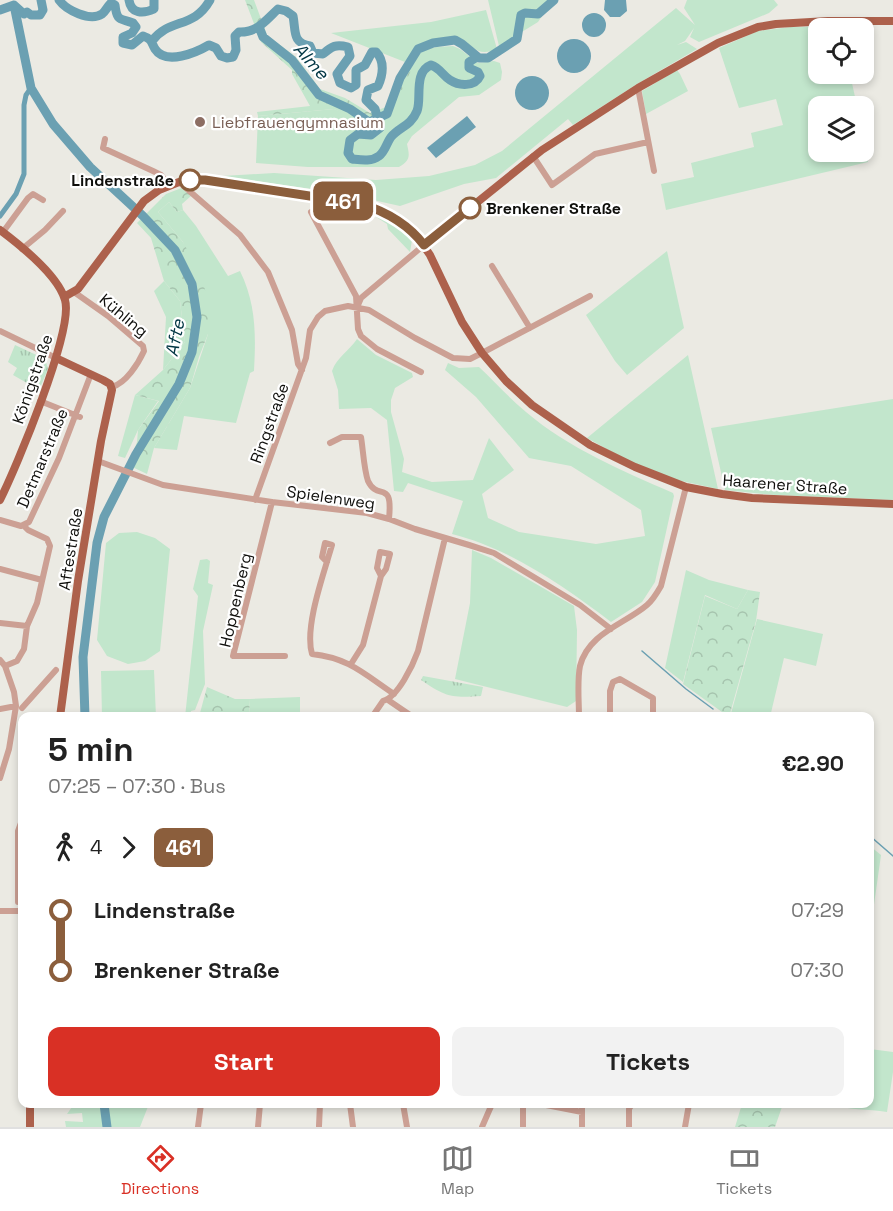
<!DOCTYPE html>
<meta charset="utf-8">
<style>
:root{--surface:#fff;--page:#f2f2f2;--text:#222;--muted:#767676;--line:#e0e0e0;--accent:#d93025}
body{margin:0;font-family:"Space Grotesk",sans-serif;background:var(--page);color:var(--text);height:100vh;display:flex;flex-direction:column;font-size:22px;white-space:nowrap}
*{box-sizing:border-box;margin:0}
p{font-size:20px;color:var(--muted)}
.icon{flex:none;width:33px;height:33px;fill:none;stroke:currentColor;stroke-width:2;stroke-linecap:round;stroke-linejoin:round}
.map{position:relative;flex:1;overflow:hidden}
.details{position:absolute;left:18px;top:712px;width:856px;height:396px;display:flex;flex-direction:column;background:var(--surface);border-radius:12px;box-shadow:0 3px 9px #0003}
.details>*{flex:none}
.badge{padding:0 12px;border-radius:9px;font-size:21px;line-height:39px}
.buttons{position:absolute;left:808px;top:18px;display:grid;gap:12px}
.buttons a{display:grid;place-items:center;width:66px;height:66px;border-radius:12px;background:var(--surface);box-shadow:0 3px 9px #0003;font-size:30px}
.map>.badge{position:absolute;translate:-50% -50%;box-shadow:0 0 0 3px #fff}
.legs{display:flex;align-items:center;gap:9px;height:66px;padding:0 30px;font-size:20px}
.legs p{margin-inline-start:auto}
.overview{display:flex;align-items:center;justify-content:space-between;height:102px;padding:0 30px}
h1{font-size:33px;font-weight:700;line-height:45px}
.button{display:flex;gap:12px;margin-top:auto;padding:12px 30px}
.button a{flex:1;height:69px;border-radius:12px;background:var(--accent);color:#fff;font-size:24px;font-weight:700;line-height:69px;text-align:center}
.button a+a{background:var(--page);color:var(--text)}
ul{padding:0 30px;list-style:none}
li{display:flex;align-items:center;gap:21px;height:60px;font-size:22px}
li i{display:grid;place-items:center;width:9px;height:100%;margin:0 8px;background:currentColor}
li i::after{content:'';width:15px;height:15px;margin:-8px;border:4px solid;border-radius:50%;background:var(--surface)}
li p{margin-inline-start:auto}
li:first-child i{background:linear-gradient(#0000 50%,currentColor 0)}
li:last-child i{background:linear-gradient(currentColor 50%,#0000 0)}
.menu{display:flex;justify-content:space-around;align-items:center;height:84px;border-top:2px solid var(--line);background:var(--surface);font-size:16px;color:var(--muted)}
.menu a{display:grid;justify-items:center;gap:3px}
.menu .active{color:var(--accent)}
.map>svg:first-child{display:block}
.green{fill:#c2e6cc}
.forest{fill:url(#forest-crowns)}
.park{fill:url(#park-tufts)}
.water{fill:#6ba0b2}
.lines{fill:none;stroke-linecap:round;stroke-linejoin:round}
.stream{stroke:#6ba0b2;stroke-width:1.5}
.canal{stroke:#6ba0b2;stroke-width:5}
.river{stroke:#6ba0b2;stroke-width:9}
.minor{stroke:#cca094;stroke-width:6}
.major{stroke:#ad614c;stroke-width:8}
.line-1-casing{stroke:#fff;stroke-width:14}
.line-1{stroke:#8b5e3c;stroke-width:9}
.education-dot{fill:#8d6e63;stroke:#fff;stroke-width:2}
.stop-1-dot{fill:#fff;stroke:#8b5e3c;stroke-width:3}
.labels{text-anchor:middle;stroke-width:4.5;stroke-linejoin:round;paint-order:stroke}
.education-label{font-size:16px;fill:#785e54;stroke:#fff;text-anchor:start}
.stop-label{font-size:16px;font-weight:bold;fill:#0f0f0c;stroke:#fff;text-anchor:end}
.street-label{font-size:16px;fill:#0f0f0c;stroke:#fff}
.water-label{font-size:18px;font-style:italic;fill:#013543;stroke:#fff}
</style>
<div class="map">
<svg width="893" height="1127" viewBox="0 0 893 1127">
<defs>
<pattern id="forest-crowns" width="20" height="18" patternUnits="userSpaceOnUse" patternTransform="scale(1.5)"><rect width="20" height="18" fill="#c2e6cc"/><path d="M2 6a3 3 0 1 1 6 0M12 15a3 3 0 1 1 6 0" fill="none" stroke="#a6c4ae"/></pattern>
<pattern id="park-tufts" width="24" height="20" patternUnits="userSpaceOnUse" patternTransform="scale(1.5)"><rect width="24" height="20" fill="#c2e6cc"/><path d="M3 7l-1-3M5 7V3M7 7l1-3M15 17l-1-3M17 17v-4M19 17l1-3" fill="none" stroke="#a6c4ae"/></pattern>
</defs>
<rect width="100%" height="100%" fill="#ebeae3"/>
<path class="green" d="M488,0H553L538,22L499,46Z
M687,0H774L778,5L769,13L699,42L690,37L694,28L685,41L677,45L686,42L697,49L637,84L573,125L568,119L496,178L464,184L400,206L346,194L222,176L274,173L376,180L429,176L475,165L502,151L676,8L695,25L684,8Z
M486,10L497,49C476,58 474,45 456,36C429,40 421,39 405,62L331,33L431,22Z
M840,26L841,28H819V74H850L857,106H819V152H864V142L868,162L666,210L661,184L694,177L691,163L754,147L751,133L783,125L776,99L739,108L719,48L758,31L791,27Z
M453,46L460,49L478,63L494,61L500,63L502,72L501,80L479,95L459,97L412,136L407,144C410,157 410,160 399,167H308L256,163L258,116L334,109L347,114L389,118C394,105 411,61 420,53C428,46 443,47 453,46Z
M677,70L680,74L688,91L646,114L642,91Z
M169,202L177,212L183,210L196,226L228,276L240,271C256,304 256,334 254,371L250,373L236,423L184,416L177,450L154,448L190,388L208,334L183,242L158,212Z
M353,208C374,213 399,222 412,240L410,252L388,229L387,224L373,215Z
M667,251L684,328L627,375L615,361L586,315Z
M164,281L180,301L185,342L163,370L166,317L154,291Z
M357,339L376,355L412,373L413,377L395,388L391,400V412L404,459L402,472L432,482L473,480L489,438L514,470L482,494L488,518L519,532L596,544L645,536L641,510L571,466L529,458L476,397L445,370L448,363L459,368L479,367C495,382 509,398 526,412C568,448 623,471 673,493L674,496L655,582L642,602L611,622C565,587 509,548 452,534L463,501L408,483L403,492L394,491L387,420L371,408L339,409L338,390L332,371C337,357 349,351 357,339Z
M688,355L718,489L677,480L634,464L587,438Z
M135,395L158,401L138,430L125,458L118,456Z
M893,399V500L775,495L725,490L711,428Z
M137,532L155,538L170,549L160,651L145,661L128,664L107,656L97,640L106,543L119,533Z
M472,550L491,558L574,606L577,630L576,701L567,707L455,679L470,603Z
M207,559L210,561L208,583L213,585L203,631L205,684L195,710L191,711L190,717H185L198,596L193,589L200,560Z
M686,570L709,580L748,590L737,609L705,595L683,682L665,668Z
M757,619L823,634L816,666L784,658L770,717H730Z
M154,670L156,717H102L101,671Z
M300,697V717H249L250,699Z
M870,846L881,855L870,933Z
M870,1049L893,1052V1072L887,1112C868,1109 848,1110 829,1104H870Z
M74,1104H102L105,1127H66L65,1121L83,1122L82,1113L67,1114Z
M107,1104H149L140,1127H111Z"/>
<path class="forest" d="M245,0H254L267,35L296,57L320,89L345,98L370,113L386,107L397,76L405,62L413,66L389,118L368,126L334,109L258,116L257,112L310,106L292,74V70L261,42Z
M184,187L191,196L182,204L183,210L177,212L169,202L158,212L183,242L200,273L209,303L208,334L199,357L190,388L154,448L147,474L128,465L137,442L138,430L159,401L135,395L163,370L185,342L180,301L164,281L151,238L137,223L166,194Z
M748,590L760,592L756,621L729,717L683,684L705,596L737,609Z
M207,687L235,699H250L249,717H194L195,713H200Z
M742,1104H783L775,1127H735Z"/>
<path class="park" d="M15,345L45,359L48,369L39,390L13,375L17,368L8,362Z
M423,676L483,687L481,696C451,698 446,697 421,680Z"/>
<path class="water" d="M605,0H626L627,11L620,17H610L604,10Z
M582 25a12 12 0 1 1 24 0a12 12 0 1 1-24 0Z
M557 56a17 17 0 1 1 34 0a17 17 0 1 1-34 0Z
M515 93a17 17 0 1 1 34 0a17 17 0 1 1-34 0Z
M467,116L476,127L436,158L427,148Z"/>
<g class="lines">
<path class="stream" d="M642,651L686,689L713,709
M718,713L724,717
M870,836L893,856"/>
<path class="canal" d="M0,216L16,194L24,174V105L26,95L31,88"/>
<path class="river" d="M59,0C66,10 90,22 102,14C105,12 107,7 111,3L115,5C117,22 120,18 133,23L136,27L132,33L123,37V43L132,45L143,36C152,39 151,42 155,49C166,66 197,52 209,45L216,48L221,56L227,58L233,57L236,50L235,36L239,32C257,33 266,20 278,9L286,11L293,16C296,31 292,43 310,46L313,53L323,54C332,46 336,44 348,47L350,56L337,74L340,83L351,88L356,85V70L365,65L372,52H376C385,61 383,75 378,86L368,90L366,100L375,109L380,128L371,135L358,134L350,140L348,153L352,159C361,160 371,162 379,156C385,152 387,142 391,137C399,127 411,126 417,111C422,99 413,72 431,65C440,68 442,75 450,80C459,86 475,87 480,76L478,72L469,68V62L477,57
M129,0C131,14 143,14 154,9V0
M14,5L31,88L53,124L90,167L143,216L175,250L192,284L197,317L192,352L179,384L136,454L104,517L97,543L83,657L85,717
M14,5L24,14L27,12L31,15H40L43,10L41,0
M0,10L14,5
M259,27L263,37L292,60L319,95L350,109L369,122L387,114L400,78L418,49L433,43L455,40L462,44L479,58H488L517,39L521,15L525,13L538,14L554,0
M152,41C170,17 193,30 210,0
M104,1104L107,1127"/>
<path class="minor" d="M638,88L654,171
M105,139L103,148L153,171L161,175L169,185
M533,156L552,185L595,154L648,142
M179,182L240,235L268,272L292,330L298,364L302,370
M311,212L356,296L358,329L361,336L377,349L421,372
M3,232L28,198L33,194L43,200
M22,249L45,230L63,211
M492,266L530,328
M74,292L108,316L143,346L144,351C138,364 126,383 112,387
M358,305L361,298L424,245
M0,331L56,358
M40,401L80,417
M330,443L342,437H361C363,449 364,470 368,481C378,502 393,478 389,519
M98,461L163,485L272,502L367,513L389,519L415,529L469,545L494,553L580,605L611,629
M255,500L306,358L310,330L318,317L325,311L348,306L369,310L415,338L453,358L470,359L482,353L590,296
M272,502L233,656H285
M0,520L21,526L29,522L59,458L91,374
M327,562L322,557L325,543L332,545C324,573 304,627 312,654C349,658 364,674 394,694
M0,569L42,580
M0,623L27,626
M0,660L5,666L14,692L16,706L9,749L0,778
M351,664L363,645L381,576L386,569L390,554L380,552L377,568L381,576
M5,666L17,661L24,649L27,626L37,603L50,546L47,539L28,530L24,526
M388,700L413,717
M22,708L56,670
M0,709L16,706
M372,717L383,701C398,697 413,665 418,651L445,538
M579,717C579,701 577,681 580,666C588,633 625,624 647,605C653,600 657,593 661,586L686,487
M610,717V691L613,682L620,679L653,698V717
M22,780L21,805L22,816
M18,902V831L22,820
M0,911H22
M350,1104L353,1127
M403,1104L407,1127
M523,1104V1127
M541,1104L582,1112
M319,1126L320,1104
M198,1127L201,1104
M258,1127L260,1104
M482,1127L492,1104
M582,1127V1104
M629,1127V1109L632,1104
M685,1127L689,1104"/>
<path class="major" d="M0,230C20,245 58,275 65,300C74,330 16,468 0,500
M424,245L542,150L638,88L718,43L758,27L776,24L828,21H893
M64,297L78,289L144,201L159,190L179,182L205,180L362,204L394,217L417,236L430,255L462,322L482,353L506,381L532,405L590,445L635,467L686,487L722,494L752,498L893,504
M56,358L103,380L110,384L112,390L101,441L78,581L60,717
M30,1104V1127"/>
</g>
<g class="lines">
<g class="line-1-casing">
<path id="line-1" d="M190,180H205L362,204C387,212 408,224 424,245L470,208"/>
</g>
<use href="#line-1" class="line-1"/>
</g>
<circle class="education-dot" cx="200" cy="122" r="6"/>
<g class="stop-1-dot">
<circle cx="190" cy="180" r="10"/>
<circle cx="470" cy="208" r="10"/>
</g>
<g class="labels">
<g class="education-label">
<text x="212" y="128">Liebfrauengymnasium</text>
</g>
<g class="stop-label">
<text x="174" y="186">Lindenstraße</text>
<text x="486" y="214" text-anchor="start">Brenkener Straße</text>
</g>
<g class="street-label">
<text transform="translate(124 315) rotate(40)" y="6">Kühling</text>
<text transform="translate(32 379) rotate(-71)" y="6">Königstraße</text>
<text transform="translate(269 423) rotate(-70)" y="6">Ringstraße</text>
<text transform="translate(42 458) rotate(-67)" y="6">Detmarstraße</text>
<text transform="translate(785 484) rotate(4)" y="6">Haarener Straße</text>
<text transform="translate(331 497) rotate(8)" y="6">Spielenweg</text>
<text transform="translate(70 549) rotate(-81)" y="6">Aftestraße</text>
<text transform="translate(235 600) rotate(-77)" y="6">Hoppenberg</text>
</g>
<g class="water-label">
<text transform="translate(311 61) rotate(48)" y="6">Alme</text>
<text transform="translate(175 338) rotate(-79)" y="6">Afte</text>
</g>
</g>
</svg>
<div class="buttons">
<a><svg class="icon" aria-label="locate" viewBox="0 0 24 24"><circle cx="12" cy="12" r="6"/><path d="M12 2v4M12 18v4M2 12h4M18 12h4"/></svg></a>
<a><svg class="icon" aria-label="layers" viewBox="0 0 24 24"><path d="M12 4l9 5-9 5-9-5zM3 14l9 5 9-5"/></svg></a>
</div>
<b class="badge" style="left:343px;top:201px;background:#8b5e3c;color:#fff">461</b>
<section class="details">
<div class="overview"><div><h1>5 min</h1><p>07:25 – 07:30 · Bus</p></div><b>€2.90</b></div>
<div class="legs"><svg class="icon" aria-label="walk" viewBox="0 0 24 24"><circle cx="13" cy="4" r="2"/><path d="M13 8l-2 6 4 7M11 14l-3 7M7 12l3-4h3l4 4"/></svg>4<svg class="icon" aria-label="forward" viewBox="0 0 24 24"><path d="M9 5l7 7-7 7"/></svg><b class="badge" style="background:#8b5e3c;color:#fff">461</b></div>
<ul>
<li><i style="color:#8b5e3c"></i><b>Lindenstraße</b><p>07:29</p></li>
<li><i style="color:#8b5e3c"></i><b>Brenkener Straße</b><p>07:30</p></li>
</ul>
<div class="button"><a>Start</a><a>Tickets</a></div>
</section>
</div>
<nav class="menu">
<a class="active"><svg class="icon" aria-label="directions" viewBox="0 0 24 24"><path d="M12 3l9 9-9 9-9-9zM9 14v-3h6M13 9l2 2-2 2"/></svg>Directions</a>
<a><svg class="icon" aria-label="map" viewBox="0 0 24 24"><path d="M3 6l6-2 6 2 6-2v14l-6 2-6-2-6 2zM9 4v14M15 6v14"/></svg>Map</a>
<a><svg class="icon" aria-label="tickets" viewBox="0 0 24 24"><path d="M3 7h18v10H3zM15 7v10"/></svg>Tickets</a>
</nav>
